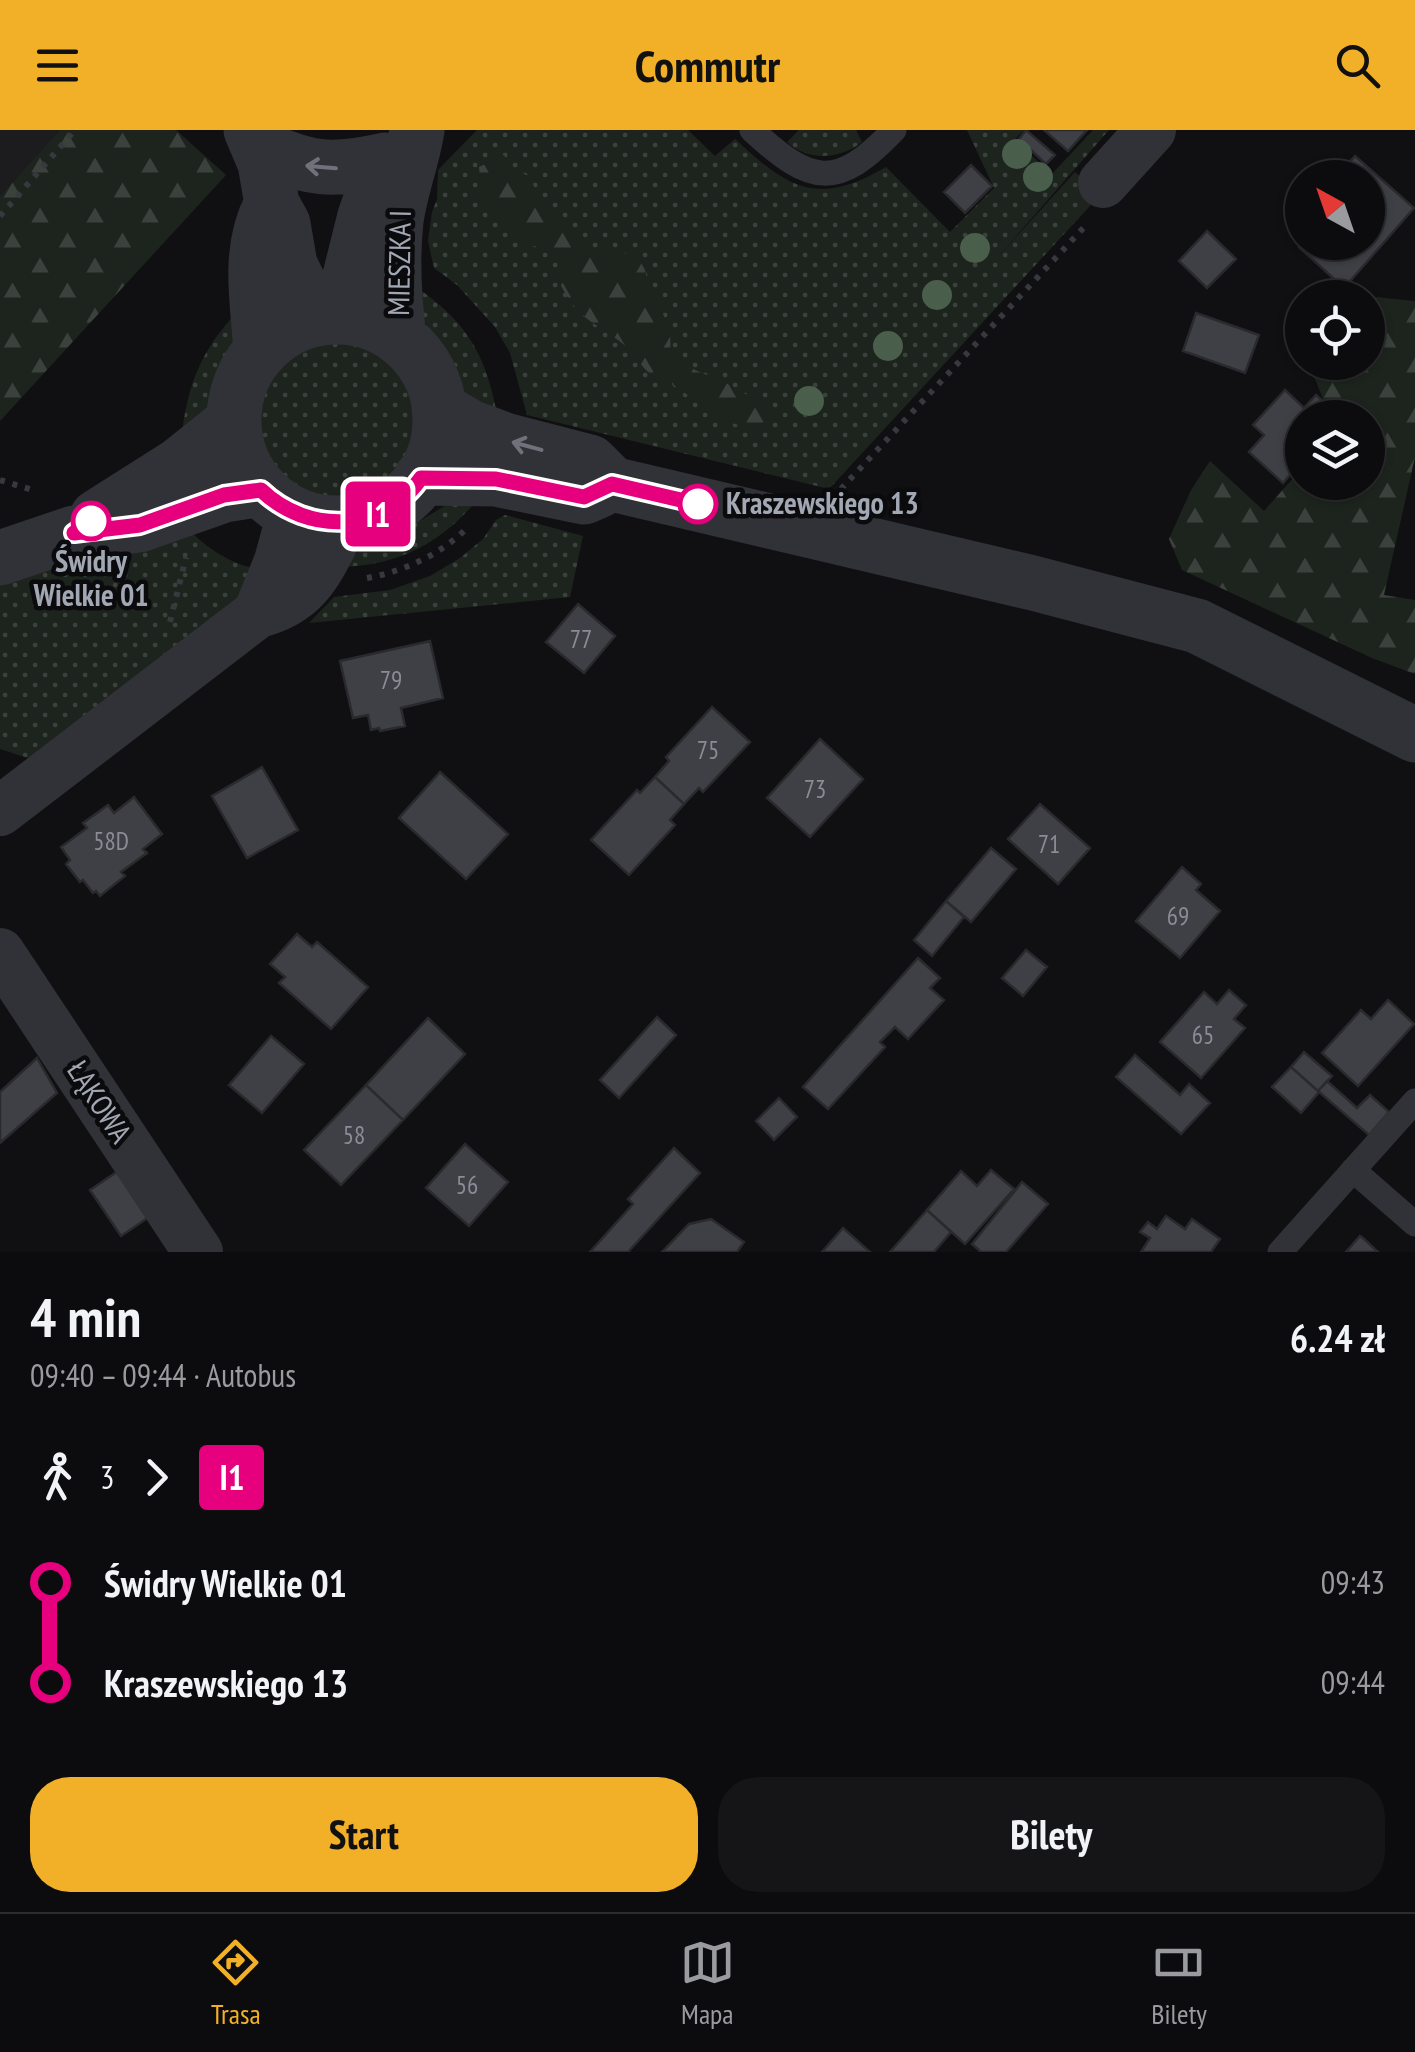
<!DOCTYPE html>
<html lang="pl">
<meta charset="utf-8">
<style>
:root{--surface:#0c0c0e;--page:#151517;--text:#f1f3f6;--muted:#9a9b9e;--line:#2c2c2e;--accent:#f2b028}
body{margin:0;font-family:"PT Sans Narrow",sans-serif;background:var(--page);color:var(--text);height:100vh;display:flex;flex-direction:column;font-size:38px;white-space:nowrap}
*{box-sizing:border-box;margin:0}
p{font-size:32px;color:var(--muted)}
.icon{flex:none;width:55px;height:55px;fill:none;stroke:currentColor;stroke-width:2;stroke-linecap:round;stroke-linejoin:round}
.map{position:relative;height:1122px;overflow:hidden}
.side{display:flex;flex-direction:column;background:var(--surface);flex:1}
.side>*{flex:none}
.badge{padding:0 20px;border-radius:8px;font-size:35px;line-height:65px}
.needle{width:65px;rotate:320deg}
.tools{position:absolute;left:1285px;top:30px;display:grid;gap:20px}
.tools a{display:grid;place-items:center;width:100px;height:100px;border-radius:50%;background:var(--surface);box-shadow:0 2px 8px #0004,0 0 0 2px var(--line);font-size:50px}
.map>.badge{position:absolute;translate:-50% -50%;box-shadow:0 0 0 5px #fff}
.legs{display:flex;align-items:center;gap:15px;height:110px;padding:0 30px;font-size:32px}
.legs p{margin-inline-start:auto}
.summary{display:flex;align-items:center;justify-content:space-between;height:170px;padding:0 30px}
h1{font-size:55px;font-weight:800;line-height:75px}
.action{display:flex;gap:20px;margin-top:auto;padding:20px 30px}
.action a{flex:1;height:115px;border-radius:40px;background:var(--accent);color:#111;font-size:40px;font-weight:800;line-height:115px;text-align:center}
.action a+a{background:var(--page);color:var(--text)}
ul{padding:0 30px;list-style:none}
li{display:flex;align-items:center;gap:35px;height:100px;font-size:38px}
li i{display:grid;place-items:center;width:15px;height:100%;margin:0 12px;background:currentColor}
li i::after{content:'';width:25px;height:25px;margin:-12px;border:8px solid;border-radius:50%;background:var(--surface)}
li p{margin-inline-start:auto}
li:first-child i{background:linear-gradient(#0000 50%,currentColor 0)}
li:last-child i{background:linear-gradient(currentColor 50%,#0000 0)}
header{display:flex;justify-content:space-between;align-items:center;height:130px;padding:0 30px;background:var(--accent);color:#111;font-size:45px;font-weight:800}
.tabs{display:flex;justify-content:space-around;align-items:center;height:140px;border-top:2px solid var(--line);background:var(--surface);font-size:28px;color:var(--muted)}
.tabs a{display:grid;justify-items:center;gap:5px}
.tabs .active{color:var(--accent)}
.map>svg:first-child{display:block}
.built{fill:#1c1c1f}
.grass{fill:url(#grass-dots)}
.forest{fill:url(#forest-firs)}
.building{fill:#3f4045;stroke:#2a2a2e;stroke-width:2.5}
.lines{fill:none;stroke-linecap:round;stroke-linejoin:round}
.path{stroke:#37393e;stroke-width:6;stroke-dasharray:5 8;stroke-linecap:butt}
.service{stroke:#313237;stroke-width:25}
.minor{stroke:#313237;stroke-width:50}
.tertiary{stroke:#313237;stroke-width:55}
.tree{fill:#495e4b}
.oneway{stroke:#6f727b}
.line-1-casing{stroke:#fff;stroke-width:22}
.line-1{stroke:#e6007e;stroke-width:15}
.stop-1-dot{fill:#fff;stroke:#e6007e;stroke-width:5}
.labels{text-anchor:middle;stroke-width:9;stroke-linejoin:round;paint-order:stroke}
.number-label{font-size:25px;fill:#888d98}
.street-label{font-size:30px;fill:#a1a7b3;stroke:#0b0b0d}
.stop-label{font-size:30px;font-weight:bold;fill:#a1a7b3;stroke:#0b0b0d;text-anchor:start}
</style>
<header><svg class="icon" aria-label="menu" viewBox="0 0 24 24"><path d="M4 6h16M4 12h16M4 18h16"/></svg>Commutr<svg class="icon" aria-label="search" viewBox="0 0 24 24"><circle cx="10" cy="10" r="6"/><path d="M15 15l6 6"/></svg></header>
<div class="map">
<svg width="1415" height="1122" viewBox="0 0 1415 1122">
<defs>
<pattern id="grass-dots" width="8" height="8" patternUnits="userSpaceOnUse" patternTransform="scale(2.5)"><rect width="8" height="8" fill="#1d241e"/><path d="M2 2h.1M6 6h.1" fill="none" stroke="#3b413c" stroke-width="1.8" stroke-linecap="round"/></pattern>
<pattern id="forest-firs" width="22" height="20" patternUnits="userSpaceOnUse" patternTransform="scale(2.5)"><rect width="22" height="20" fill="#1d241e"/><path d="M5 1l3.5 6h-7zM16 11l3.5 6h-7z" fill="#3b413c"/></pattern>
</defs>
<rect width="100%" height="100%" fill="#101012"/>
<path class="built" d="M0,0H60L0,66Z"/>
<path class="grass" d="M477,0H688L715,26L735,9C788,58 816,78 886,37L950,102L994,58L967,0H1024L1014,10L1052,44L1093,0H1109L996,129L1075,42L1101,64L829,359L527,285L510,223L495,197L457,155L434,138L428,111L432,82L437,69L438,40Z
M799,0H856L862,12C841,29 808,32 787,12Z
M412,154C463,189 484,219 496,279L466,265L447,226L420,185Z
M244,174L242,215L220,252L214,277L182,302C190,244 205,216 244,174Z
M256 292a83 83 0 1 1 166 0a83 83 0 1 1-166 0Z
M448,374L473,375C436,416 397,435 341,437L362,418L388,410Z
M505,385L583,406L570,467L309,493L334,467L390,460L430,446L460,428L483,409L496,390Z
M182,394C209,419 222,430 259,440L227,483L34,630L0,619V455Z"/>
<path class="forest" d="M60,0H176L226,45L0,291V66Z
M504,25L510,38L531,47C538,75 555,84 577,100C584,105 587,114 593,118C604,126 621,123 633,123C649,142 643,138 651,159C660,185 673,190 670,221C692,242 697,240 722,251C739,259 740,265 761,267L772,283L764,297C727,301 704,275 675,256C666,251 655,248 647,241C639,234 635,224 627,217C594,190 577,192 557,147L560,133L544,119L524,113L483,79L479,37Z
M1364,166L1415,171V327L1384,465L1415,470V544L1372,528L1182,440L1169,409L1191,360L1210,331L1264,381L1302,338V352H1368V288L1330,287L1316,251L1303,232H1368V168L1362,167Z"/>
<path class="building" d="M1026,0L1055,25L1046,34L1019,9Z
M1044,0H1087L1068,21Z
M1355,26L1414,78L1344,158L1299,117L1303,112H1368V48H1335Z
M971,35L992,56L965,83L944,62Z
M1207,101L1236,129L1207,158L1179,131Z
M1196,183L1259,205L1245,243L1183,221Z
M1285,260L1304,278L1316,265L1334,281L1329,288H1302V331L1283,353L1249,322L1264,305L1253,295Z
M578,474L615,506L584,543L546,512Z
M430,511L443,568L401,578L405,596L380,601L379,598L371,600L368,585L353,588L340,531Z
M712,577L750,612L703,662L699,658L684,674L655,647L669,631L666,627Z
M820,609L863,649L810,707L767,668Z
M262,637L298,700L247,728L212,666Z
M440,642L508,704L466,749L399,688Z
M655,647L684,674L670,690L675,695L629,745L591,710L637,660L640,663Z
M134,667L162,704L143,719L147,723L121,742L125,746L100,766L96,761L93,763L83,750L80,752L66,734L70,730L61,717L87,698L83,693L108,675L114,683Z
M1040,674L1090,718L1058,754L1008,709Z
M991,718L1016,739L971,792L946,771Z
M1182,737L1201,754L1196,760L1220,781L1180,828L1136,791Z
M946,771L964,787L932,826L914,810Z
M297,804L312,817L317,812L368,857L331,899L279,853L285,847L270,834Z
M1026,820L1047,837L1023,866L1002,848Z
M918,828L940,848L930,858L944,870L908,909L895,897L880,912L885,917L828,979L803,957Z
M1229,860L1246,875L1234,889L1245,898L1201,948L1160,912L1204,862L1217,874Z
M1388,870L1414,894L1358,956L1322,923L1361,880L1371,889Z
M657,887L676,905L619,968L600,950Z
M428,888L465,924L403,990L366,955Z
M271,906L304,934L262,983L229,955Z
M1304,922L1332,946L1318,961L1291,937Z
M1135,925L1180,965L1189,954L1210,973L1181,1004L1116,947Z
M37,928L57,963L0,1013V962Z
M1291,937L1319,962L1301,983L1272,957Z
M1327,951L1357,978L1370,965L1389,982L1369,1005L1318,961Z
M366,955L403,990L341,1055L304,1020Z
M779,968L797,987L774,1010L756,991Z
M465,1014L508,1052L469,1096L426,1058Z
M674,1018L700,1043L628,1122H590L633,1074L628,1069Z
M121,1039L152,1085L121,1106L90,1060Z
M991,1040L1014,1059L965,1114L927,1080L961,1041L977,1056Z
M1022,1052L1048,1074L1006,1122H981L972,1114Z
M927,1080L951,1102L934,1122H890Z
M1166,1086L1185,1099L1192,1089L1220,1109L1211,1122H1141L1150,1108L1140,1102L1148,1092L1157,1099Z
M711,1089L744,1112L737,1122H662L689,1094Z
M843,1098L870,1122H822Z
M1360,1106L1363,1108L1378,1122H1346Z"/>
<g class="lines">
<path class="path" d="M0,86L75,0
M0,350L36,361
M841,359L1088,93
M367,448C405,441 442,424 469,396
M170,492L186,427"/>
<path class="service" d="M752,0C811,55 837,60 894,0
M1353,1040L1415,1094
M1280,1122L1415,971"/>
<path class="minor" d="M1103,53L1151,0
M258,483L279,431L292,384
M0,681L258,483C310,470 320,437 343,393
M0,823L198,1122"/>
<path class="tertiary" d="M251,0L265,33L272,74L283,94L290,135L316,188
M260,17C309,40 332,42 385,30
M340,186L365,86L378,49
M234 290a103 103 0 1 1 206 0a103 103 0 1 1-206 0Z
M399,208C394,169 392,129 396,91C400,60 412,31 417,0
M261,221C258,173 247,122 270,77
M439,279L470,297L505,310L590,332L612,354L1033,453L1197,496L1415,605
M421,348L496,349L584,367L600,360
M97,387L179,335L234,291
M0,428L74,403L139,395L224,365L261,359"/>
</g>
<g class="tree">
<circle cx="1017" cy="24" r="15"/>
<circle cx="1038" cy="47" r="15"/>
<circle cx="975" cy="118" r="15"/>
<circle cx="937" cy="165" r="15"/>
<circle cx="888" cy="216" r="15"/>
<circle cx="809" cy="271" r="15"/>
</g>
<defs><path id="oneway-shaft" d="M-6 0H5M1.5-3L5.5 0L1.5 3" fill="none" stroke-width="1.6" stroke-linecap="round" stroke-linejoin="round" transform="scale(2.5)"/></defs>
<g class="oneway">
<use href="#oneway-shaft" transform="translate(321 37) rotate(-175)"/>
<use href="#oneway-shaft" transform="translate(527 316) rotate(-165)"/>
</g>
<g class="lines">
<g class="line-1-casing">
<path id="line-1" d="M91,391L74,403L140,395L224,365L261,360C308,405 383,403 421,348L496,349L584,367L612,354L698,374"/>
</g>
<use href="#line-1" class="line-1"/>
</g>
<g class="stop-1-dot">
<circle cx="698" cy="374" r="18"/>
<circle cx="91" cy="391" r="18"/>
</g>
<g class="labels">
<g class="number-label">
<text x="581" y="518">77</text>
<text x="391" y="559">79</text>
<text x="708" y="629">75</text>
<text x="815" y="668">73</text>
<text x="111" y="720">58D</text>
<text x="1049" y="723">71</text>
<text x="1178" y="795">69</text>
<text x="1203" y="914">65</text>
<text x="354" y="1014">58</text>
<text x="467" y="1064">56</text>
</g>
<g class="street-label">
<text transform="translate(400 133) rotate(-89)" y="10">MIESZKA I</text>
<text transform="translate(99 972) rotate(57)" y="10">ŁĄKOWA</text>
</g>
<g class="stop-label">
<text x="726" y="384">Kraszewskiego 13</text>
<text x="91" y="442" text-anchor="middle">Świdry<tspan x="91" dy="34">Wielkie 01</tspan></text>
</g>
</g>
</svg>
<div class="tools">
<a><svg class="needle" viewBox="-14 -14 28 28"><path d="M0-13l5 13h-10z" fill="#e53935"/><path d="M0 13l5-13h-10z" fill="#9a9b9e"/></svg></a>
<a><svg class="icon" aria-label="locate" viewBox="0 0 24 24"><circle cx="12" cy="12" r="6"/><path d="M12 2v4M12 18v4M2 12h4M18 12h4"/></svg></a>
<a><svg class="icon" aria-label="layers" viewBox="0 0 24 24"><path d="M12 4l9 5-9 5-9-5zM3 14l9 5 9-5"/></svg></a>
</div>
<b class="badge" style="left:378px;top:384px;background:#e6007e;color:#fff">I1</b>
</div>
<section class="side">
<div class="summary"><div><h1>4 min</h1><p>09:40 – 09:44 · Autobus</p></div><b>6.24 zł</b></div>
<div class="legs"><svg class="icon" aria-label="walk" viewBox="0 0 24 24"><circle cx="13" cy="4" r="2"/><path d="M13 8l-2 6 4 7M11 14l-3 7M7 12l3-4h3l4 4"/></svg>3<svg class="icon" aria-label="forward" viewBox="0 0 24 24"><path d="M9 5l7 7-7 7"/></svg><b class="badge" style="background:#e6007e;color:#fff">I1</b></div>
<ul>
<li><i style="color:#e6007e"></i><b>Świdry Wielkie 01</b><p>09:43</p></li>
<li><i style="color:#e6007e"></i><b>Kraszewskiego 13</b><p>09:44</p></li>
</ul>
<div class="action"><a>Start</a><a>Bilety</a></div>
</section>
<nav class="tabs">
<a class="active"><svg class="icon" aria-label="directions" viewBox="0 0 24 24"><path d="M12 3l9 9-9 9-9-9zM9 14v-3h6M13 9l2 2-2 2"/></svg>Trasa</a>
<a><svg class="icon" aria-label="map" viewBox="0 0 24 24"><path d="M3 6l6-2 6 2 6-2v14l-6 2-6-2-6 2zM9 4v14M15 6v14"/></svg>Mapa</a>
<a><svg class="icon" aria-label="tickets" viewBox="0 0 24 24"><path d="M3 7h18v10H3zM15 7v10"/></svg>Bilety</a>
</nav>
